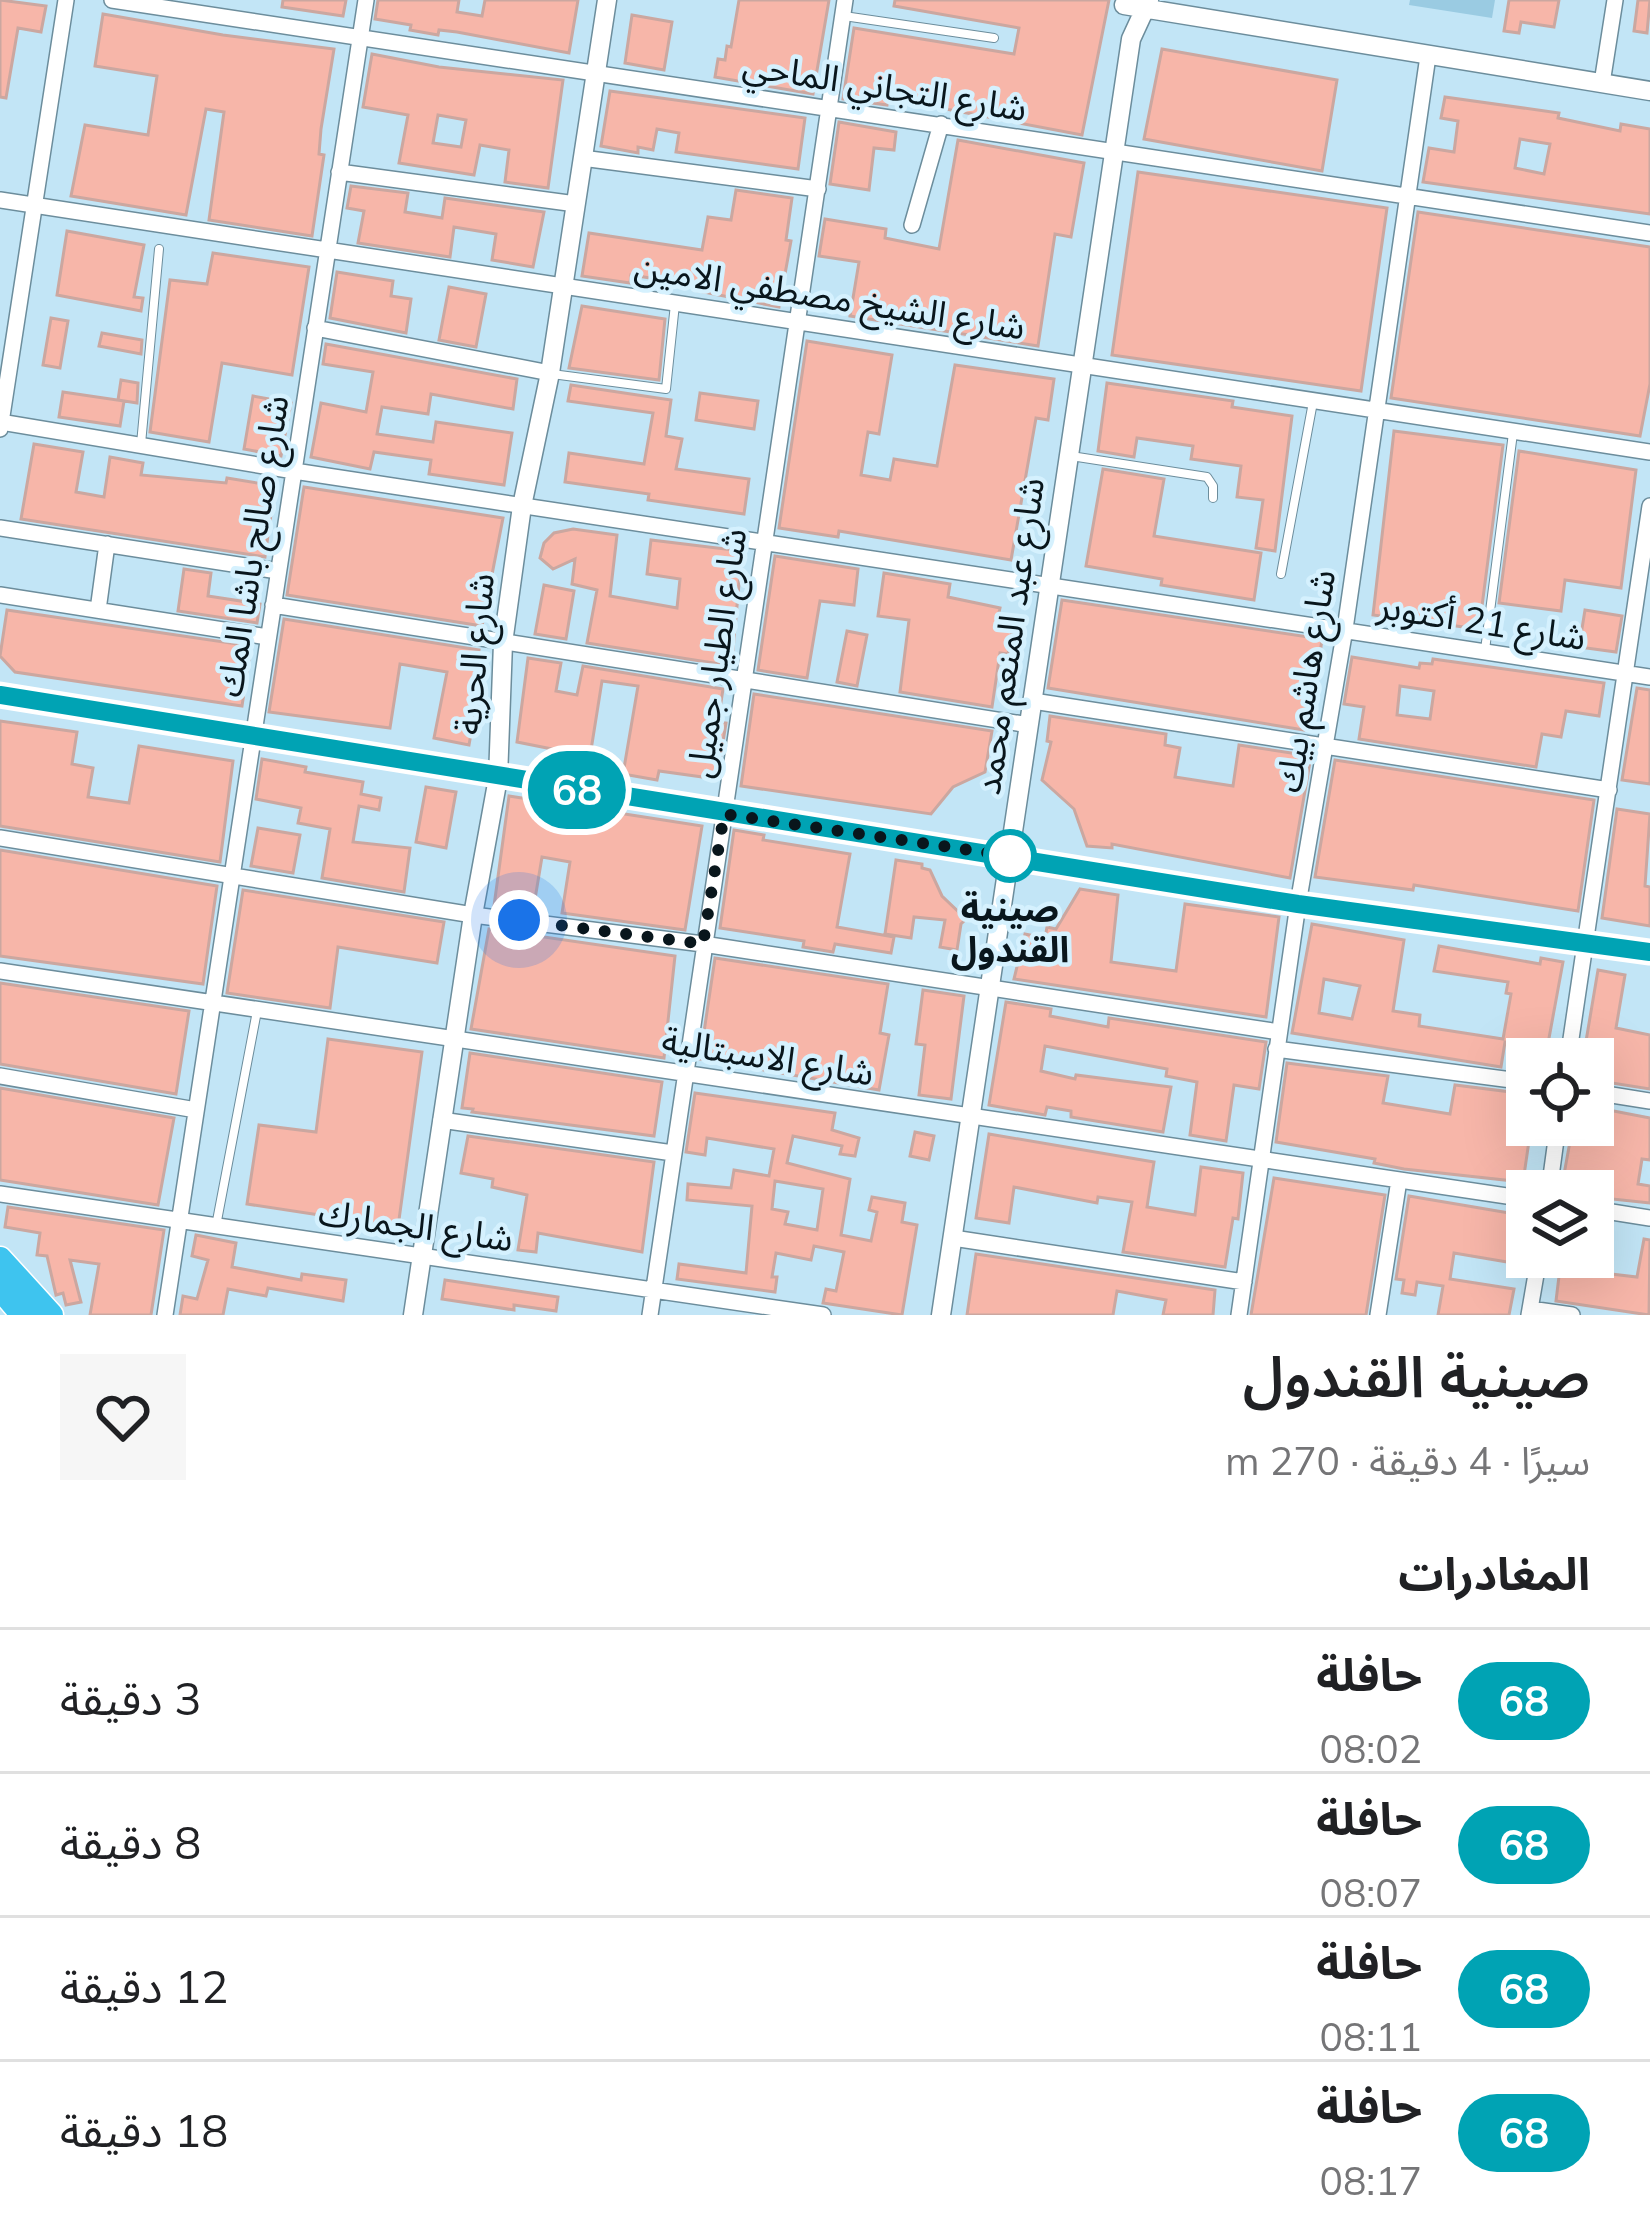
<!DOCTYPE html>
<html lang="ar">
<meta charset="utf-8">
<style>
:root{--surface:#fff;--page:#f6f6f6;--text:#202124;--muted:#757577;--line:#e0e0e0}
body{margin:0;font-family:Mulish,"Noto Sans Arabic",sans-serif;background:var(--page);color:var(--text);direction:rtl;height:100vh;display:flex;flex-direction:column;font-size:45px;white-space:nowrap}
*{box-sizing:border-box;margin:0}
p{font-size:39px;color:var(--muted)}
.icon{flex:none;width:66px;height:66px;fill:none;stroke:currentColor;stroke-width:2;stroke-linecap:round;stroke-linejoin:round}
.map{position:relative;height:1315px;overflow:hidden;direction:ltr}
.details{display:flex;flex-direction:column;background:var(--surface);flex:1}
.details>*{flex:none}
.badge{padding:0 24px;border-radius:39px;font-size:42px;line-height:78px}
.controls{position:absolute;left:1506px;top:1038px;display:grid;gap:24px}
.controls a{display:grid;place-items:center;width:108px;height:108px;border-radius:0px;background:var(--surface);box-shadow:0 12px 48px #0002;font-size:60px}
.you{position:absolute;width:60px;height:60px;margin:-30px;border:9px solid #fff;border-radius:50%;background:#1a73e8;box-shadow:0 0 0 18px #1a73e833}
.map>.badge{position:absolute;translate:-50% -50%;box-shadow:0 0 0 6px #fff}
h2{padding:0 60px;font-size:45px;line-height:108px}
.round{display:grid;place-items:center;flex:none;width:126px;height:126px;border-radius:0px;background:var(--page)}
.summary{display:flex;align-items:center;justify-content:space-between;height:204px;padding:0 60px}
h1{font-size:57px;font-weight:600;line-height:90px}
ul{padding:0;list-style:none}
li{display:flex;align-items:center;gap:36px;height:144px;padding:0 60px;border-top:3px solid var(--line)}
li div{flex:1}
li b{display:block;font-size:45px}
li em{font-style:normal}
li .badge{min-width:132px;font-weight:700;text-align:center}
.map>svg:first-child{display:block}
.green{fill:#9acbe2}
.building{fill:#f7b6a9;stroke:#cba7a0;stroke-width:3;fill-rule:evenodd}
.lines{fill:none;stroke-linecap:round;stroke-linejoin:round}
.service-casing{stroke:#6c8d9c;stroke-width:10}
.minor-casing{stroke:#6c8d9c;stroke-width:18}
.tertiary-casing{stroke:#6c8d9c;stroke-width:21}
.trunk-casing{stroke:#fff;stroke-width:27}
.service{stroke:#fff;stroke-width:8}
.minor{stroke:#fff;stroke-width:15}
.tertiary{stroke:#fff;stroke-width:18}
.trunk{stroke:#3ec4ef;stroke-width:24}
.line-casing{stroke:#fff;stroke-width:27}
.line{stroke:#00a3b4;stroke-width:18}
.walk{stroke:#09161c;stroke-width:12;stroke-dasharray:0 21.6}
.stop-dot{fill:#fff;stroke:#00a3b4;stroke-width:6}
.labels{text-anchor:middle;stroke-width:9;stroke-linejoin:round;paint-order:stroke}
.street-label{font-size:36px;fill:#09161c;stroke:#d5f1fe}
.stop-label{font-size:36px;font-weight:bold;fill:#09161c;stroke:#d5f1fe}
</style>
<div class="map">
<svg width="1650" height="1315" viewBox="0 0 1650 1315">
<rect width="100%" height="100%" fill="#c2e5f6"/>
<path class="green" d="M1410,0H1495L1492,18L1409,5Z"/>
<path class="building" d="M0,0L46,6L41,32L18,28L6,98L0,97Z
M283,0H346L343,16L282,7Z
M378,0H459L457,12L482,16L485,0H578L569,53L457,32L439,30L438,35L410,30L411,25L375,19Z
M739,0H829L813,94L715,77L718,59L725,60L727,46L731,47Z
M895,0H1109L1082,135L888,98L887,105L843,99L854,28L1014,54L1019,28L894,6Z
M1509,0H1559L1554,27L1521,22L1519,33L1504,31Z
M1638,0H1650L1647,33L1634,31Z
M103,14L223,35L334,49L321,129L319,154L324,155L312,236L209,220L224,112L206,109L186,215L71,196L85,125L148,135L157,76L95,66Z
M632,15L672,22L664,70L625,63Z
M1162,49L1337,80L1322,171L1144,139Z
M372,54L439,67L563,80L548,188L505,182L509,150L480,145L474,175L399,163L408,115L363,107ZM438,115L466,120L461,147L433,143Z
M610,91L805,118L798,169L676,152L679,133L657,129L653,150L638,147V153L601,146Z
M1445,97L1559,113L1558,118L1620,131L1621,124L1650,129V214L1423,182L1429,148L1454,152L1458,121L1441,118ZM1520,139L1550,144L1544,174L1515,168Z
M839,122L896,132L894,150L874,148L869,190L830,184Z
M958,140L1084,163L1071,237L1055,234L1038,346L850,316L859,262L819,256L825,219L886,229L885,238L939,249Z
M1138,172L1387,208L1361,391L1112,355Z
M351,186L408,193L405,212L442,218L445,198L544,212L533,267L492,260L496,234L454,227L450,257L358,243L364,211L347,208Z
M736,190L792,198L786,240L791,241L779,307L694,290L695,285L631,275L630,283L582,276L589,233L702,250L708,217L731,220Z
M1418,212L1650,247V384L1640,436L1391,398Z
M67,231L144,245L134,297L143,298L141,311L57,295Z
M213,253L309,267L292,375L222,363L209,442L150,432L170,280L207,284Z
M337,272L393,281L391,296L411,299L406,333L330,318Z
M449,287L486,294L476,347L439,340Z
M582,306L665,319L659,380L569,368Z
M51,318L68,321L60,368L43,365Z
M102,333L142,340L141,354L99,346Z
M807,341L892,355L879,434L868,432L861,475L890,480L894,459L937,466L955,365L1054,379L1048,420L1036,418L1011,560L839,531L838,537L779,528Z
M326,344L517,379L513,409L431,394L428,414L382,407L377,434L433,442L436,422L512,433L504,485L429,474L431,460L374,452L370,469L311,457L321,403L366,412L373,372L323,364Z
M121,380L138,383L137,403L118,400Z
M1107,383L1233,401L1232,407L1292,416L1275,551L1256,548L1263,500L1237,497L1241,466L1191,459L1193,446L1137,438L1134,457L1098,451Z
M571,385L671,400L666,436L682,439L676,469L749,479L744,514L648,500L649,494L565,482L569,453L644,464L653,413L568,401Z
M63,392L124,401L120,426L59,417Z
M700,393L758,401L754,429L696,420Z
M253,396L291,403L281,456L244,449Z
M1394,431L1503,445L1479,629L1373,615Z
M34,444L83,452L76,492L104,497L110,457L143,463L141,475L226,483L227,478L275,486L265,557L21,519Z
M1519,451L1636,470L1621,588L1565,580L1561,611L1499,603Z
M1103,469L1164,479L1154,536L1261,553L1254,600L1161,585L1162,579L1086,566Z
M304,487L503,518L482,626L287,595Z
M573,529L617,535L610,596L677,608L680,579L647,574L651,540L742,551L732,661L727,660L726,665L587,643L597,590L572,584L575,559L553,569L540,558L544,543L554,533Z
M775,556L858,569L854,605L820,601L807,678L758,670Z
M184,569L211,573L208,596L260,604L257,623L178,611Z
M884,573L950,584L948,597L1000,608L998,617L1014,620L1008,654L1000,653L992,707L900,692L909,620L878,616Z
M544,585L574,591L566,639L535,634Z
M1062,600L1322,639L1314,698L1309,697L1304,730L1048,688Z
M7,610L251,646L242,706L15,672L0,656Z
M1585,610L1622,616L1616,652L1579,647Z
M284,619L479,650L473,682L480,683L469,745L434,738L447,672L400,664L390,728L269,712Z
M847,631L867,635L857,686L837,682Z
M1352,657L1419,668L1420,663L1432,664L1433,659L1604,683L1599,716L1566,711L1561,737L1542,734L1536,767L1359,739L1364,707L1344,704ZM1400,686L1434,691L1430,719L1397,715Z
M528,658L561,663L556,691L577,695L583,666L723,689L718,722L726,723L717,779L659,771L657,780L623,774L638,686L602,681L588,769L550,762L552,749L517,742Z
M1637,688L1650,690V784L1622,780Z
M754,694L992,731L985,772L953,787L931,814L741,786Z
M1050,716L1166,734L1165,745L1180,748L1175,777L1233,786L1239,745L1311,756L1290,878L1112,844V848L1087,846L1074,809L1042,780L1051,742L1047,741Z
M0,721L77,732L72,764L93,768L88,797L129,803L139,746L233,761L220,862L0,826Z
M262,759L306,767L305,772L363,782L361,794L381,798L379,810L359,806L353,842L410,848L404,892L322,878L330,829L298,823L301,808L256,799Z
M1335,760L1594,800L1578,911L1414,885L1413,890L1315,877Z
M426,787L456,792L446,848L416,842Z
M509,796L702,826L685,930L562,913L570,862L542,857L533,911L494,906Z
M1617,809L1650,814L1645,886L1650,887V926L1602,918Z
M258,828L300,835L293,873L251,866Z
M734,830L764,835L763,840L850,854L837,927L894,937L891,953L835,944L833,952L803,947L804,941L720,928Z
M0,850L217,886L203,984L0,956Z
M896,860L922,864V868L930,870L942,896L966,919L961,924L957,950L940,947L945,920L914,917L911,938L885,934Z
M1080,889L1118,895L1111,962L1176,971L1185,904L1279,917L1266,1017L1014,979L1025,934L1045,938L1047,927L1056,929Z
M243,890L444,922L437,963L338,947L330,1008L227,993Z
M1312,924L1404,940L1393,1011L1420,1015L1419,1026L1503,1039L1511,994L1506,993L1508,982L1434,971L1439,946L1540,964L1541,958L1563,962L1547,1049L1505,1042L1501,1067L1292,1033ZM1324,979L1360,986L1352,1019L1319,1013Z
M489,929L675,956L664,1058L471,1029Z
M715,958L888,984L880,1033L889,1035L879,1090L700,1059Z
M1598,970L1625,975L1616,1028L1650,1035V1089L1593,1080V1059H1583Z
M0,983L189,1011L176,1094L0,1064Z
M923,990L964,996L951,1099L919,1095L925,1045L916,1044Z
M1006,1002L1051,1009L1050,1016L1108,1027L1109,1018L1266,1042L1259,1089L1234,1085L1226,1141L1190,1135L1197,1082L1166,1076L1167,1069L1045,1046L1041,1071L1075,1079L1076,1075L1171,1087L1163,1132L1071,1117V1111L1047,1107L1045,1115L989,1105Z
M328,1039L422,1052L398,1227L247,1204L259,1125L316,1132Z
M470,1053L662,1082L654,1136L472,1112L473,1109L462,1108Z
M1287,1063L1388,1076L1383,1103L1450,1114L1455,1085L1527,1094V1125H1546L1543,1143L1529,1141L1523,1182L1404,1169L1374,1163L1375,1159L1276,1142Z
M0,1088L174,1118L158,1205L0,1180Z
M695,1093L835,1113L832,1130L859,1138L855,1156L840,1154L842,1146L793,1136L787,1163L850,1179L841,1235L871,1241L877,1212L869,1210L872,1197L905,1203L902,1222L917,1225L902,1315L823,1303L826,1289L836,1291L844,1252L814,1246L811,1260L776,1253L772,1277H777L775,1292L677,1279L679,1264L746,1273L752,1206L687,1200L688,1184L731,1188L734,1170L769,1176L774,1149L707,1138L705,1155L686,1152ZM775,1181L823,1189L817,1230L785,1224L788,1212L772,1209Z
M1593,1107L1650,1118V1160L1642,1159L1638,1184L1650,1186V1203L1593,1197V1191H1561L1573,1125H1593Z
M915,1132L934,1136L929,1160L910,1156Z
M989,1134L1154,1162L1147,1207L1195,1215L1201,1167L1243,1173L1238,1219L1233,1218L1225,1267L1123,1252L1132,1202L1098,1197L1097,1203L1014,1187L1009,1223L976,1218Z
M468,1136L654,1162L642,1252L538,1233L536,1252L518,1250L527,1195L492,1187L493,1179L461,1173Z
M1274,1178L1385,1195L1366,1315H1251Z
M1409,1196L1521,1215L1513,1263L1454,1253L1450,1279L1514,1289L1509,1315H1438L1443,1286L1417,1282L1415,1295L1402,1293L1404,1280L1396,1279Z
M8,1207L164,1230L151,1315H90L99,1264L70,1260L81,1302L66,1305L63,1293L56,1295L47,1256L37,1255L40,1233L5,1227Z
M196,1235L236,1243L232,1267L301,1280L302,1274L346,1280L343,1301L268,1288L266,1296L228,1289L223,1315H180L183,1296L197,1299L208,1260L192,1256Z
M1644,1239L1650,1240L1649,1315L1556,1301L1560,1268L1637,1277Z
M976,1254L1215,1290L1213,1315H1163L1166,1300L1117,1291L1113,1315H967Z
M445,1280L558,1297L556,1311L514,1305V1310L442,1299Z"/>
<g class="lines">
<g class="service-casing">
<path id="service" d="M844,16L994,38
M552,374L666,389L675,304
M141,444L159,249
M1071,456L1207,477L1213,486V498
M1281,574L1313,402
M1485,650L1513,433
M216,1226L257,1011"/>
</g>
<g class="minor-casing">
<path id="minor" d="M112,0L1650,233
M1602,83L1615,0
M582,158L818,189
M339,172L576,204
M0,200L1650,452
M912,225L941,124
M315,328L550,373
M0,422L294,471L1650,677
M0,429L66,0
M0,528L278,571
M0,595L268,637
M273,605L1029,725
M98,610L107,544
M1033,701L1609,790
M0,838L473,915L703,944L1279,1032
M0,971L1527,1199
M1276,1049L1527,1082
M1568,1059L1650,506
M0,1076L196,1110
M1593,1092L1650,1101
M441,1120L673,1153
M1549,1191L1558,1125
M0,1194L823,1315
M1593,1209L1650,1218
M953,1238L1244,1282
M1530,1309L1572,1315
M165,1315L366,0
M650,1315L845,0
M1239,1315L1298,904L1345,629L1428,56
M1378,1315L1399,1180
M1529,1315L1539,1257"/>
</g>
<g class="tertiary-casing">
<path id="tertiary" d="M1124,5L1650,91
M0,695L1298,904L1650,953
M413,1315L473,915L498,778L503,643L522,506L550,373L607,0
M941,1315L1131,39L1149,0"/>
</g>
<g class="trunk-casing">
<path id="trunk" d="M0,1259L51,1315
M0,1288L23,1315"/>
</g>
<use href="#service" class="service"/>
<use href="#minor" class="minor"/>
<use href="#tertiary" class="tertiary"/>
<use href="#trunk" class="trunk"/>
</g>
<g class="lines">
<g class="line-casing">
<path id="line" d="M0,695L1298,904L1650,952"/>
</g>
<use href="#line" class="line"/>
<path class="walk" d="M519,920L703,944L724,814L1010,856"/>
</g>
<circle class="stop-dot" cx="1010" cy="856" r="24"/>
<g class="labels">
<g class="street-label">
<text transform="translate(885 86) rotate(9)" y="13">شارع التجاني الماحي</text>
<text transform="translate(830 296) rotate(9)" y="13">شارع الشيخ مصطفي الامين</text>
<text transform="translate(252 546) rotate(-81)" y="13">شارع صالح باشا المك</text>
<text transform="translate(1482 621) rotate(9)" y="13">شارع 21 أكتوبر</text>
<text transform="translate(1009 636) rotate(-82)" y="13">شارع عبد المنعم محمد</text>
<text transform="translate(716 653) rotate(-82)" y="13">شارع الطيار جميل</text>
<text transform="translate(474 654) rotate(-85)" y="13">شارع الحرية</text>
<text transform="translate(1305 681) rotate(-81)" y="13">شارع هاشم بيك</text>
<text transform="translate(768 1056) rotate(9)" y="13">شارع الاسبتالية</text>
<text transform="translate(416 1225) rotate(8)" y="13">شارع الجمارك</text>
</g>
<g class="stop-label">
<text x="1010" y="921">صينية<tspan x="1010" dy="41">القندول</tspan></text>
</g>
</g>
</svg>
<div class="controls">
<a><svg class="icon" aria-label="locate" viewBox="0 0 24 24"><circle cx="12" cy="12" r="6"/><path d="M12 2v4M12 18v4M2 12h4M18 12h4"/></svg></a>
<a><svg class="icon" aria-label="layers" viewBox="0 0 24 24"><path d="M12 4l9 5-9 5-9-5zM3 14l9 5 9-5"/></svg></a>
</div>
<div class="you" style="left:519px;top:920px"></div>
<b class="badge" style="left:577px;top:790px;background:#00a3b4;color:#fff">68</b>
</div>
<section class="details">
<div class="summary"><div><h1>صينية القندول</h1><p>سيرًا · 4 دقيقة · 270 m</p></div><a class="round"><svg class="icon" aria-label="heart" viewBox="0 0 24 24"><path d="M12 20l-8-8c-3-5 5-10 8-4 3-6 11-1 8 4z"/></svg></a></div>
<h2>المغادرات</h2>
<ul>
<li><span class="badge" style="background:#00a3b4;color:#fff">68</span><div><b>حافلة</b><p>08:02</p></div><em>3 دقيقة</em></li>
<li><span class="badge" style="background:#00a3b4;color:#fff">68</span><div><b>حافلة</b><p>08:07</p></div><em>8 دقيقة</em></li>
<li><span class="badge" style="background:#00a3b4;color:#fff">68</span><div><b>حافلة</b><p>08:11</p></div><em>12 دقيقة</em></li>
<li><span class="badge" style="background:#00a3b4;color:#fff">68</span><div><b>حافلة</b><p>08:17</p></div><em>18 دقيقة</em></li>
</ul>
</section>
